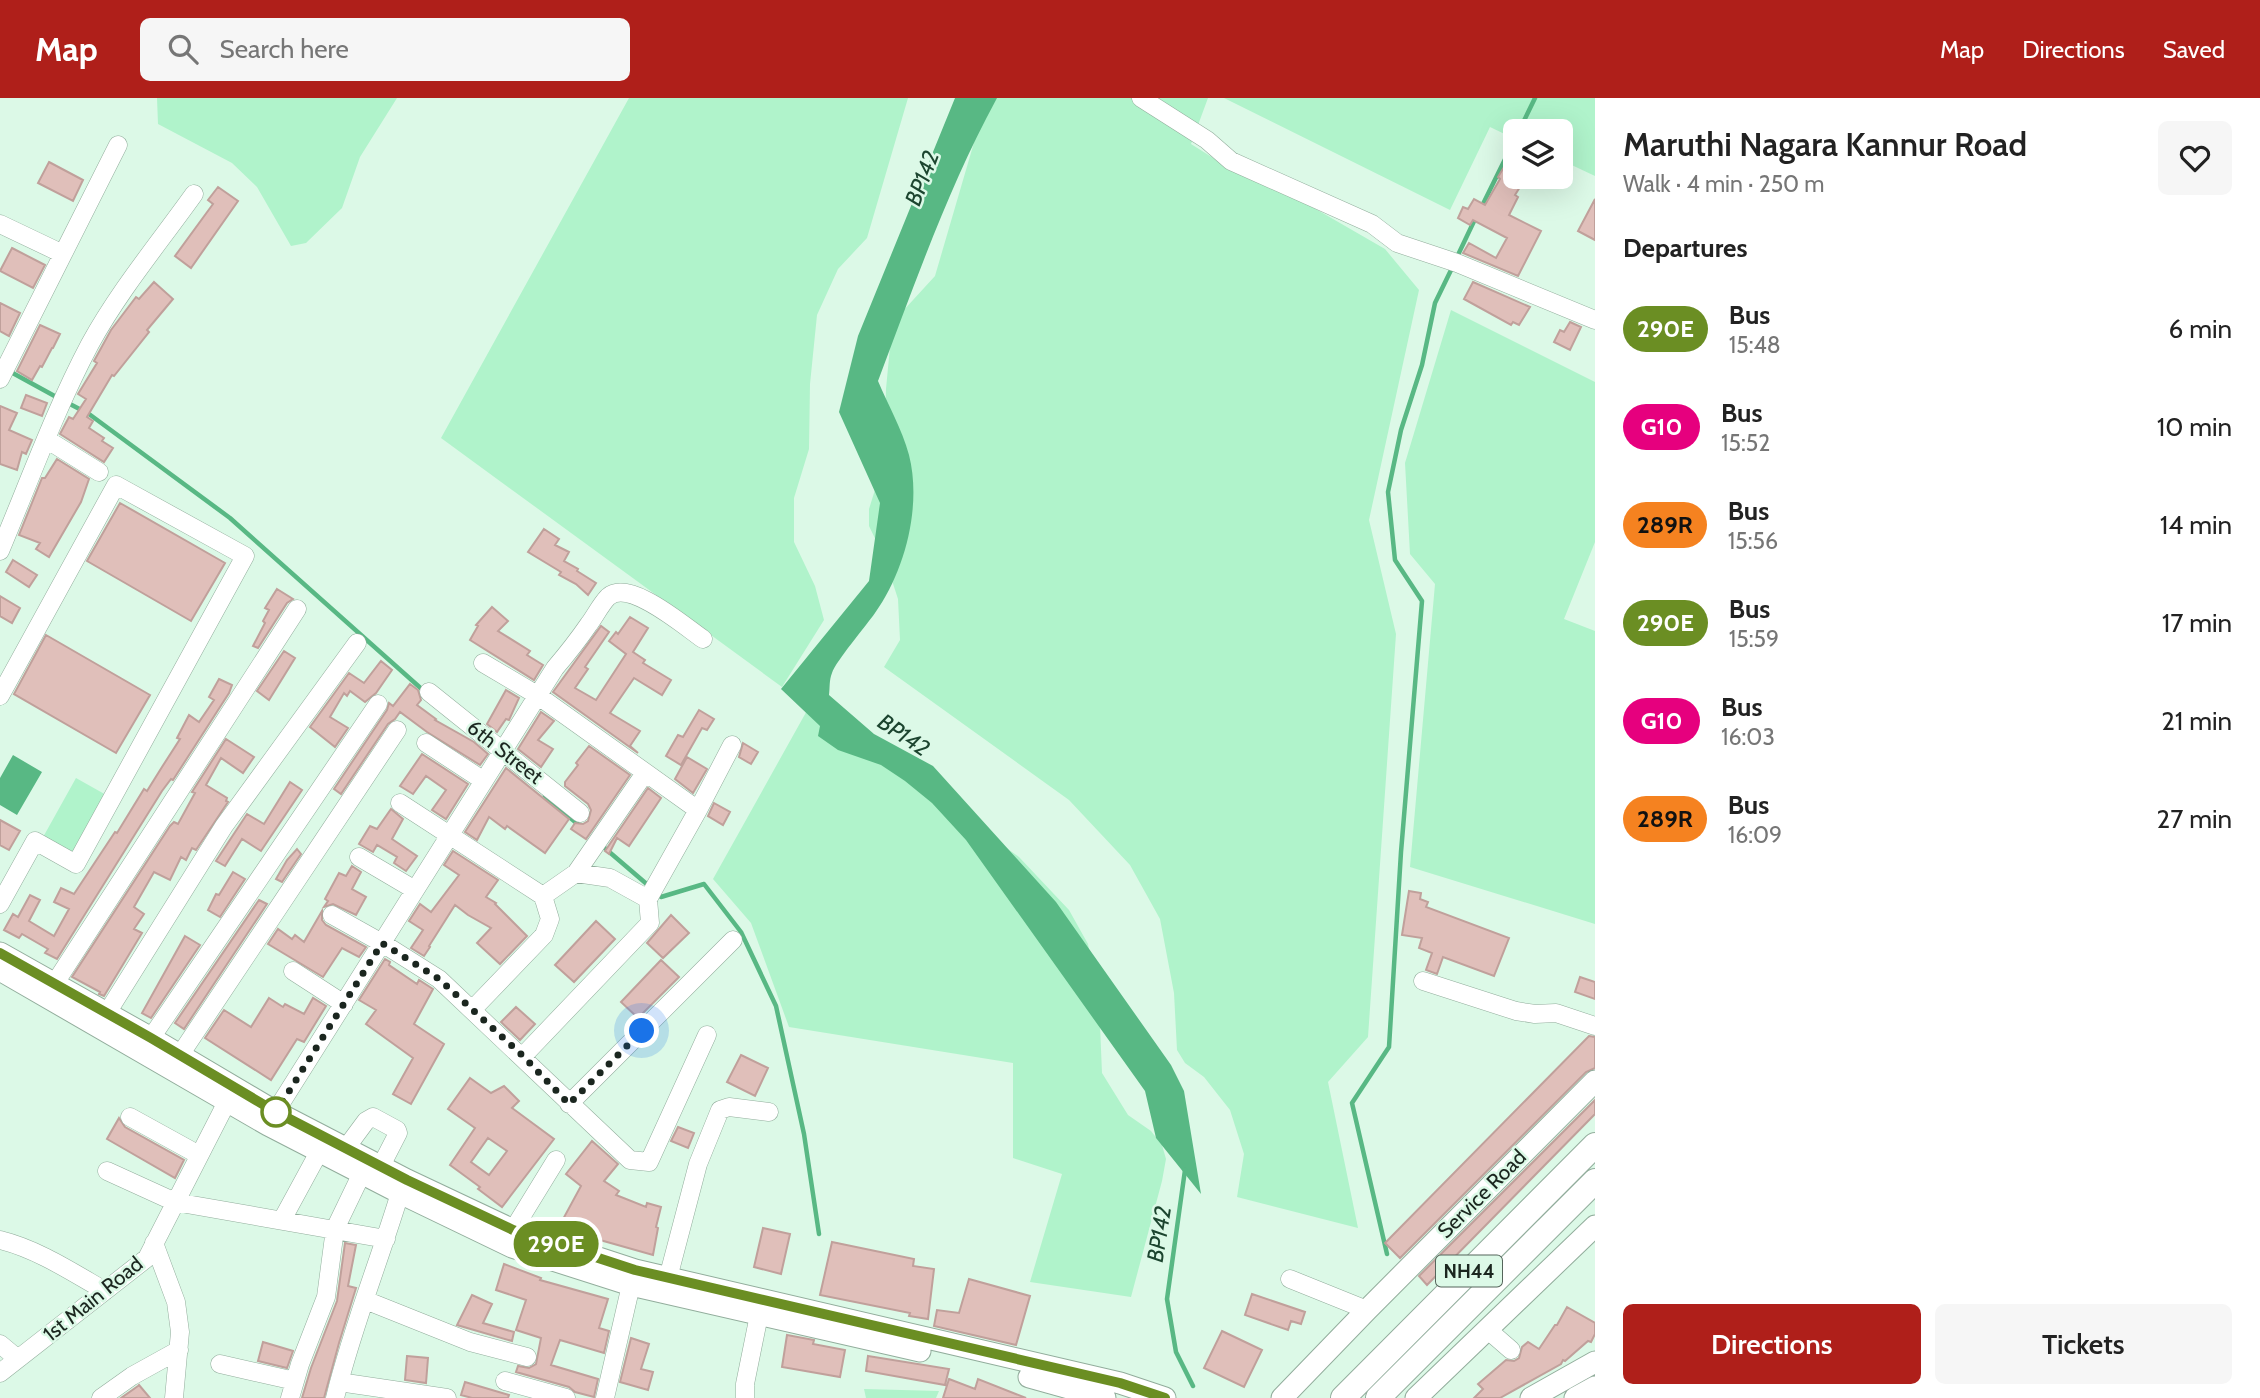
<!DOCTYPE html>
<meta charset="utf-8">
<style>
:root{--surface:#fff;--page:#f6f6f6;--text:#222;--muted:#767676;--accent:#af1f1a}
body{margin:0;font-family:Cabin,sans-serif;background:var(--page);color:var(--text);height:100vh;display:flex;flex-direction:column;font-size:26px;white-space:nowrap}
*{box-sizing:border-box;margin:0}
p{font-size:23px;color:var(--muted)}
.icon{flex:none;width:38px;height:38px;fill:none;stroke:currentColor;stroke-width:2;stroke-linecap:round;stroke-linejoin:round}
.map{position:relative;flex:1;overflow:hidden}
.panel{display:flex;flex-direction:column;background:var(--surface);width:665px}
.panel>*{flex:none}
.badge{padding:0 14px;border-radius:23px;font-size:24px;line-height:46px}
.controls{position:absolute;left:1503px;top:21px;display:grid;gap:14px}
.controls a{display:grid;place-items:center;width:70px;height:70px;border-radius:10px;background:var(--surface);box-shadow:0 7px 28px #0002;font-size:35px}
.you{position:absolute;width:35px;height:35px;margin:-18px;border:5px solid #fff;border-radius:50%;background:#1a73e8;box-shadow:0 0 0 10px #1a73e833}
.map>.badge{position:absolute;translate:-50% -50%;box-shadow:0 0 0 4px #fff}
h2{padding:0 28px;font-size:26px;line-height:63px}
.round{display:grid;place-items:center;flex:none;width:74px;height:74px;border-radius:10px;background:var(--page)}
.head{display:flex;align-items:center;justify-content:space-between;height:119px;padding:0 28px}
h1{font-size:33px;font-weight:600;line-height:52px}
.button{display:flex;gap:14px;margin-top:auto;padding:14px 28px}
.button a{flex:1;height:80px;border-radius:10px;background:var(--accent);color:#fff;font-size:28px;font-weight:600;line-height:80px;text-align:center}
.button a+a{background:var(--page);color:var(--text)}
ul{padding:0;list-style:none}
li{display:flex;align-items:center;gap:21px;height:98px;padding:0 28px}
li div{flex:1}
li b{display:block;font-size:26px}
li em{font-style:normal}
li .badge{min-width:77px;font-weight:700;text-align:center}
header{display:flex;align-items:center;gap:42px;box-sizing:border-box;height:98px;padding:0 35px;background:var(--accent);color:#fff}
header strong{font-size:33px}
nav{display:flex;gap:38px;margin-inline-start:auto;font-size:24px}
.search{width:490px;height:63px;background:var(--page);display:flex;align-items:center;gap:18px;box-sizing:border-box;padding:0 24px;border-radius:10px;color:var(--muted);font-size:26px}
main{display:flex;flex:1;min-height:0}
.map>svg:first-child{display:block}
.green{fill:#b0f3cb}
.water{fill:#58b884}
.lines{fill:none;stroke-linecap:round;stroke-linejoin:round}
.stream{stroke:#58b884;stroke-width:4.5}
.building{fill:#e0bfba;stroke:#c0a09b;stroke-width:2;fill-rule:evenodd}
.minor-casing{stroke:#92ad9c;stroke-width:19}
.major-casing{stroke:#92ad9c;stroke-width:23}
.highway-casing{stroke:#92ad9c;stroke-width:26}
.minor{stroke:#fff;stroke-width:18}
.major{stroke:#fff;stroke-width:21}
.highway{stroke:#fff;stroke-width:24}
.line-casing{stroke:#fff;stroke-width:16}
.line{stroke:#6b8e23;stroke-width:10}
.walk{stroke:#1b261f;stroke-width:7;stroke-dasharray:0 12.6}
.stop-dot{fill:#fff;stroke:#6b8e23;stroke-width:3.5}
.labels{text-anchor:middle;stroke-width:5;stroke-linejoin:round;paint-order:stroke}
.shield{fill:#dcf9e7;stroke:#55655b;stroke-width:2}
.shield-label{font-size:19px;font-weight:bold;fill:#1b261f}
.street-label{font-size:21px;fill:#1b261f;stroke:#dcf9e7}
.water-label{font-size:23px;font-style:italic;fill:#1c452f;stroke:#dcf9e7}
</style>
<header>
<strong>Map</strong>
<div class="search"><svg class="icon" aria-label="search" viewBox="0 0 24 24"><circle cx="10" cy="10" r="6"/><path d="M15 15l6 6"/></svg>Search here</div>
<nav><a>Map</a><a>Directions</a><a>Saved</a></nav>
</header>
<main>
<div class="map">
<svg width="1595" height="1300" viewBox="0 0 1595 1300">
<rect width="100%" height="100%" fill="#dcf9e7"/>
<path class="green" d="M157,0H397L360,59L342,110L306,145L291,148L257,89L232,65L158,26Z
M629,0H908L867,140L838,171L817,217L810,286L809,351L794,400V444L815,488L824,522L782,589L441,340Z
M987,0H1208L1191,46L1237,75L1288,95L1385,151L1419,192L1369,422L1396,536L1368,939L1328,984L1358,1130L1237,1099L1244,1056L1230,1012L1204,979L1185,965L1177,952L1174,895L1160,821L1130,767L1069,702L884,569L900,542L898,501L885,461L869,428V411L884,363L886,291L891,238L902,214L935,178Z
M1224,0H1595V78L1561,62V33H1516L1515,41L1490,29L1450,112Z
M1451,212L1595,284V444L1564,521L1595,533V826L1410,769L1435,486L1410,456L1405,365Z
M809,609L1019,759L1069,812L1088,846L1099,903L1102,975L1128,1017L1151,1033L1162,1047L1166,1061L1162,1083L1131,1199L1030,1184L1062,1076L1013,1060V965L789,929L751,825L713,781Z
M76,680L108,698L73,759L42,741Z
M864,1291L939,1293L936,1300H866Z"/>
<path class="water" d="M955,0H997C948,90 914,188 878,283C888,307 902,331 909,357C922,408 905,473 875,515C866,528 836,563 832,575C829,582 830,590 829,597L874,636L933,668L1056,804L1171,967L1184,993L1201,1096L1156,1040L1145,993L966,742L932,705L905,683L881,667L838,652L818,638L820,628L781,591L869,483L880,405L839,314L858,238Z
M13,657L42,674L17,717L0,707V680Z"/>
<g class="lines">
<path class="stream" d="M1519,33L1535,0
M1482,108L1516,39
M1457,159L1476,119
M9,273L60,301
M68,305L89,316L230,420L425,594
M545,698L581,729
M600,746L649,788
M656,794L661,799L704,786L741,834L776,908L804,1036L819,1136
M1185,1072L1167,1201L1176,1254L1193,1288
M1387,1156L1352,1005L1389,949L1401,754L1422,503L1395,462L1388,394L1401,332L1422,267L1435,205L1452,170"/>
</g>
<path class="building" d="M49,64L83,82L73,103L38,85Z
M1504,69L1516,76V79L1525,81L1515,97L1518,99L1509,117L1541,133L1518,178L1463,155L1469,145L1496,160L1507,140L1473,122L1470,127L1458,120L1463,109L1468,111L1474,101L1485,107L1500,81L1498,79Z
M218,89L238,103L191,170L175,158L213,106L208,102Z
M1595,101V142L1578,133Z
M12,150L45,167L33,190L0,173Z
M154,184L173,201L147,232L149,234L114,278L112,277L87,319L93,323L89,330L104,340L102,343L113,350L104,364L60,336L69,319L73,321L86,301L78,296L97,265L94,263L111,232L136,199L139,201Z
M1473,184L1530,209L1519,227L1513,224L1511,227L1464,201Z
M0,205L20,215L9,238L0,233Z
M1570,224L1581,229L1570,252L1554,244L1560,232L1564,234Z
M40,227L60,236L53,250H52L42,269L40,268L32,282L17,273Z
M26,297L47,305L42,318L21,310Z
M0,308L17,315L9,332L32,342L26,356L22,354L17,372L0,366Z
M57,361L89,381L81,404L49,459L36,451L40,445L19,437L42,380H45Z
M120,405L225,465L191,523L87,463Z
M544,431L559,441L555,447L569,454L564,463L578,471L577,473L596,485L588,497L576,486L559,477L561,474L528,454Z
M13,462L37,477L29,489L6,474Z
M277,491L293,501L287,505L258,550L253,548L265,525L263,523L269,512L265,510Z
M0,498L20,510L12,525L0,518Z
M492,509L508,523L498,533L530,553L527,557L543,567L534,582L470,542L478,528L476,527Z
M630,519L648,530L633,554L645,562L643,565L671,582L662,597L634,580L610,615L640,633L630,648L638,655L553,594L601,528L609,534L585,569L588,571L575,590L596,602L626,556L609,543L616,534L618,536Z
M46,537L150,597L116,655L14,596Z
M284,553L295,560L269,602L257,593Z
M381,563L392,572L376,595L365,604L350,593L347,598L344,595L330,619L348,630L335,649L310,629L349,575L364,585Z
M219,581L232,587L229,595L173,682L171,681L162,693L57,861L45,855L48,851L22,836L19,840L4,832L13,816L18,819L30,797L40,802L29,823L54,838L69,811L54,804L61,790L74,796L115,734L117,735L144,691L147,693L162,669L180,641L177,640L189,617L199,624L214,602L209,599Z
M410,586L418,592L421,602L417,607L436,621L435,622L474,644L488,656L480,667L427,634L400,614L395,621L388,626L341,696L334,691L387,612L389,605L393,608Z
M506,592L519,600L509,622L506,621L497,634L487,626Z
M699,612L714,621L707,632L702,630L681,667L666,658L678,637L683,639Z
M541,614L554,623L538,642L553,651L541,669L518,651Z
M226,641L254,659L243,675L221,660L206,687L227,700L226,703L228,704L196,752L192,750L186,762L181,759L170,782L154,774L134,809L144,816L134,831L142,835L104,898L99,896L100,894L72,879L170,728L174,724L178,726L195,695L192,694Z
M743,645L758,654L751,666L739,659Z
M589,648L630,677L586,741L571,731L575,725L583,726L588,723L591,712L588,706L565,688V684L578,667L576,665Z
M422,656L468,686L446,721L432,712L446,692L426,678L413,696L400,688Z
M687,659L707,671L693,695L675,681Z
M506,670L569,721L545,755L507,728L505,731L489,719L477,742L465,734Z
M290,684L302,692L261,753L242,741L225,768L216,763L247,716L264,726Z
M648,690L661,700L629,748L617,740L609,756L605,753Z
M714,705L730,714L723,727L708,718Z
M391,711L403,721L392,741L417,758L406,773L394,765L397,759L377,747L373,754L359,746L370,728L377,731Z
M0,722L20,733L9,752L0,747Z
M297,751L301,756L282,784L276,781L287,762Z
M453,753L498,782L486,799L496,805L495,806L527,838L500,866L477,845L491,830L468,817L455,807L429,848L430,849L424,858L411,850L423,832L409,823L420,806L431,814L459,777L444,767Z
M352,768L361,774L352,791L366,799L356,817L333,806L324,809L328,803L325,801L339,775L346,778Z
M233,774L245,781L220,819L208,812L216,796L219,797Z
M1409,793L1421,795L1420,801L1428,804L1426,809L1509,840L1494,878L1443,859L1437,876L1426,872L1432,855L1419,850L1422,840L1402,837Z
M259,802L267,806L184,931L175,925Z
M322,813V822L326,827L366,849L359,859L342,850L323,879L268,846L278,831L292,841L295,837L304,844Z
M671,817L689,835L663,860L647,845Z
M596,823L615,841L574,884L555,867Z
M185,838L200,847L151,920L142,915Z
M385,861L390,864L389,867L417,886L419,882L433,891L414,926L444,946L411,1006L393,996L413,960L366,926L376,912L359,902Z
M661,862L679,879L638,920L621,904Z
M1580,879L1595,884V901L1575,894Z
M269,900L283,909L285,906L304,916L313,900L326,908L304,944L297,941L271,982L205,940L224,912L251,929Z
M516,909L535,926L520,942L501,924Z
M1589,938L1595,939V970L1586,974L1400,1160L1385,1145Z
M741,957L768,970L755,998L727,984Z
M470,980L491,995L504,988L519,1003L512,1010L554,1041L502,1109L478,1091L480,1089L450,1067L475,1030L448,1011ZM488,1040L507,1053L489,1077L471,1064Z
M1595,1002V1016L1427,1187L1419,1178Z
M119,1020L125,1029L184,1062L175,1080L107,1041Z
M678,1029L694,1035L688,1050L671,1043Z
M592,1043L618,1066L604,1083L619,1093L616,1097L646,1109L647,1105L661,1109L656,1129L658,1130L653,1157L600,1142L562,1123L581,1088L566,1076Z
M763,1130L790,1136L781,1176L754,1169Z
M832,1144L914,1161L913,1168L934,1171L928,1221L909,1218L910,1215L820,1197Z
M345,1145L356,1147L348,1188L356,1190L339,1245L324,1300H302L311,1270L337,1203Z
M504,1166L541,1180L540,1182L608,1201L599,1230L609,1233L604,1255L560,1242L551,1267L598,1281L594,1299L575,1294L569,1289L516,1274L518,1268L529,1270L536,1266L541,1240L516,1232L526,1202L496,1192Z
M969,1181L1030,1198L1016,1247L934,1228L937,1212L959,1215Z
M1252,1196L1305,1214L1301,1226L1291,1223L1288,1232L1245,1217Z
M472,1197L492,1206L483,1225L514,1234L512,1243L457,1227Z
M1567,1209L1595,1225V1236L1591,1244L1588,1243L1565,1263L1563,1262L1561,1266L1500,1300H1474L1483,1291L1478,1286L1506,1262L1514,1263L1519,1260L1522,1249L1528,1244L1539,1251L1555,1227H1557Z
M1222,1233L1262,1252L1244,1289L1204,1270Z
M787,1237L814,1242L813,1246L845,1252L840,1279L782,1269Z
M631,1240L649,1246L641,1271L653,1274L648,1292L620,1284Z
M263,1244L293,1253L287,1270L258,1263Z
M407,1258L428,1260L426,1285L405,1282Z
M868,1258L949,1271L945,1287L866,1273Z
M949,1281L975,1291L978,1281L1026,1300H943Z
M465,1284L509,1297L508,1300H472L461,1297Z
M139,1287L150,1300H121L138,1288Z"/>
<g class="lines">
<g class="minor-casing">
<path id="minor" d="M1141,0L1207,42L1231,63L1372,126L1397,145L1457,165L1595,222
M0,126L63,156L0,281
M63,156L118,47
M46,341L99,374
M0,453C29,384 55,312 90,246C119,193 159,145 194,96
M483,565L537,597L698,712
M429,594L580,715
M0,598L116,387L245,458L76,766L35,743L0,806
M426,645L484,683
M400,705L543,798
M359,759L415,792
M576,775L610,780L648,801
M332,817L382,845L439,881L630,1062L649,1064L707,937
M293,873L344,906
M1423,883L1516,913L1535,916L1556,915L1595,928
M55,885L297,511
M472,912L544,837L550,821L543,798L576,775L645,675
M107,915L224,728L357,545
M151,940L378,606
M180,957L397,632
M523,958L650,825L648,801L698,712L732,647
M569,1006L733,842
M130,1019L199,1057
M269,1024L555,570C567,556 578,542 589,526C595,518 601,506 608,499C629,480 684,528 703,541
M346,1050L366,1023L373,1019L397,1032L398,1035L381,1068
M107,1073L175,1104L386,1141
M282,1122L319,1054
M513,1132L556,1062
M0,1142C37,1151 72,1174 105,1193
M154,1145L176,1204L180,1234L174,1300
M668,1180L698,1066L720,1012L729,1009L769,1014
M1290,1181L1367,1212
M365,1202L470,1244L527,1259
M1488,1232L1511,1252
M0,1246L18,1261
M220,1266L295,1283
M0,1275L147,1160L233,992
M505,1283L566,1300
M339,1284L447,1300
M101,1300L132,1278L179,1252
M290,1300L300,1266L326,1199L335,1131L362,1075
M335,1300C352,1230 379,1164 400,1095
M605,1300L631,1187
M745,1300V1286L759,1217"/>
</g>
<g class="major-casing">
<path id="major" d="M0,855L151,940L276,1014L407,1082L513,1132L635,1172L1120,1285L1165,1300
M0,872L268,1027L400,1095L512,1149L631,1187L920,1253
M1029,1279L1105,1300
M1282,1300L1367,1212L1595,983
M1416,1300L1595,1128
M1531,1300L1595,1264
M1575,1300L1595,1289"/>
</g>
<g class="highway-casing">
<path id="highway" d="M1343,1300L1595,1047
M1378,1300L1595,1083"/>
</g>
<use href="#minor" class="minor"/>
<use href="#major" class="major"/>
<use href="#highway" class="highway"/>
</g>
<g class="lines">
<g class="line-casing">
<path id="line" d="M0,855L151,940L276,1014L407,1082L513,1132L635,1172L1120,1285L1165,1300"/>
</g>
<use href="#line" class="line"/>
<path class="walk" d="M276,1014L382,845L439,881L523,958L569,1006L642,933"/>
</g>
<circle class="stop-dot" cx="276" cy="1014" r="14"/>
<g class="labels">
<rect class="shield" x="1436" y="1157.5" width="66" height="31" rx="5"/>
<g class="shield-label">
<text x="1469" y="1180">NH44</text>
</g>
<g class="street-label">
<text transform="translate(505 654) rotate(38)" y="7">6th Street</text>
<text transform="translate(1482 1096) rotate(-45)" y="7">Service Road</text>
<text transform="translate(93 1201) rotate(-39)" y="7">1st Main Road</text>
</g>
<g class="water-label">
<text transform="translate(922 80) rotate(-69)" y="8">BP142</text>
<text transform="translate(904 637) rotate(34)" y="8">BP142</text>
<text transform="translate(1159 1136) rotate(-81)" y="8">BP142</text>
</g>
</g>
</svg>
<div class="controls">
<a><svg class="icon" aria-label="layers" viewBox="0 0 24 24"><path d="M12 4l9 5-9 5-9-5zM3 14l9 5 9-5"/></svg></a>
</div>
<div class="you" style="left:642px;top:933px"></div>
<b class="badge" style="left:556px;top:1146px;background:#6b8e23;color:#fff">290E</b>
</div>
<section class="panel">
<div class="head"><div><h1>Maruthi Nagara Kannur Road</h1><p>Walk · 4 min · 250 m</p></div><a class="round"><svg class="icon" aria-label="heart" viewBox="0 0 24 24"><path d="M12 20l-8-8c-3-5 5-10 8-4 3-6 11-1 8 4z"/></svg></a></div>
<h2>Departures</h2>
<ul>
<li><span class="badge" style="background:#6b8e23;color:#fff">290E</span><div><b>Bus</b><p>15:48</p></div><em>6 min</em></li>
<li><span class="badge" style="background:#e6007e;color:#fff">G10</span><div><b>Bus</b><p>15:52</p></div><em>10 min</em></li>
<li><span class="badge" style="background:#f58220;color:#111">289R</span><div><b>Bus</b><p>15:56</p></div><em>14 min</em></li>
<li><span class="badge" style="background:#6b8e23;color:#fff">290E</span><div><b>Bus</b><p>15:59</p></div><em>17 min</em></li>
<li><span class="badge" style="background:#e6007e;color:#fff">G10</span><div><b>Bus</b><p>16:03</p></div><em>21 min</em></li>
<li><span class="badge" style="background:#f58220;color:#111">289R</span><div><b>Bus</b><p>16:09</p></div><em>27 min</em></li>
</ul>
<div class="button"><a>Directions</a><a>Tickets</a></div>
</section>
</main>
